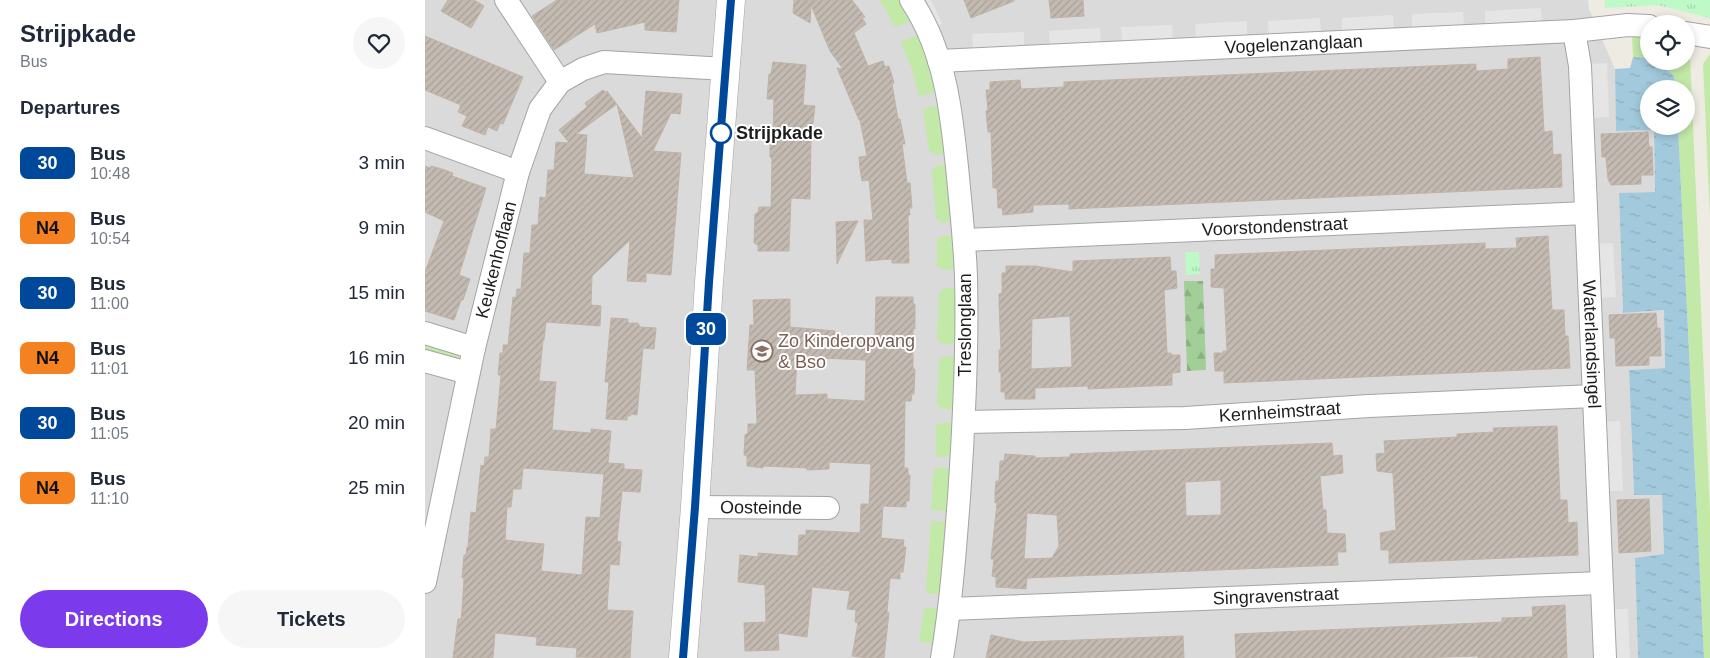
<!DOCTYPE html>
<style>
:root{--surface:#fff;--page:#f6f6f7;--text:#1f2937;--muted:#747a83;--accent:#7c3aed}
body{margin:0;font-family:Helvetica,sans-serif;background:var(--page);color:var(--text);height:100vh;display:flex;flex-direction:column;font-size:19px;white-space:nowrap}
*{box-sizing:border-box;margin:0}
p{font-size:16px;color:var(--muted)}
.icon{flex:none;width:28px;height:28px;fill:none;stroke:currentColor;stroke-width:2;stroke-linecap:round;stroke-linejoin:round}
.map{position:relative;flex:1;overflow:hidden}
.drawer{display:flex;flex-direction:column;background:var(--surface);width:425px}
.drawer>*{flex:none}
.badge{padding:0 10px;border-radius:8px;font-size:18px;line-height:32px}
.tools{position:absolute;left:1215px;top:15px;display:grid;gap:10px}
.tools a{display:grid;place-items:center;width:55px;height:55px;border-radius:50%;background:var(--surface);box-shadow:0 2px 8px #0003;font-size:25px}
.map>.badge{position:absolute;translate:-50% -50%;box-shadow:0 0 0 2px #fff}
h2{padding:0 20px;font-size:19px;line-height:45px}
.round{display:grid;place-items:center;flex:none;width:52px;height:52px;border-radius:26px;background:var(--page)}
.summary{display:flex;align-items:center;justify-content:space-between;height:85px;padding:0 20px}
h1{font-size:24px;font-weight:800;line-height:38px}
.action{display:flex;gap:10px;margin-top:auto;padding:10px 20px}
.action a{flex:1;height:58px;border-radius:30px;background:var(--accent);color:#fff;font-size:20px;font-weight:800;line-height:58px;text-align:center}
.action a+a{background:var(--page);color:var(--text)}
ul{padding:0;list-style:none}
li{display:flex;align-items:center;gap:15px;height:65px;padding:0 20px}
li div{flex:1}
li b{display:block;font-size:19px}
li em{font-style:normal}
li .badge{min-width:55px;font-weight:700;text-align:center}
main{display:flex;flex:1;min-height:0}
.map>svg:first-child{display:block}
.residential{fill:#dbdada}
.grass{fill:#c2e9a7}
.forest{fill:url(#forest-firs)}
.park{fill:url(#park-tufts)}
.parking{fill:#e5e5e5}
.water{fill:url(#water-ripples)}
.building{fill:url(#building-hatch);stroke:#c0b3a5;fill-rule:evenodd}
.lines{fill:none;stroke-linecap:round;stroke-linejoin:round}
.minor-casing{stroke:#a4a4a4;stroke-width:24}
.tertiary-casing{stroke:#a4a4a4;stroke-width:29}
.minor{stroke:#fff;stroke-width:22}
.tertiary{stroke:#fff;stroke-width:28}
.line-casing{stroke:#fff;stroke-width:11}
.line{stroke:#004899;stroke-width:8}
.stop-dot{fill:#fff;stroke:#004899;stroke-width:2.5}
.labels{text-anchor:middle;stroke-width:4;stroke-linejoin:round;paint-order:stroke}
.street-label{font-size:18px;fill:#1d1d1d;stroke:#fff}
.stop-label{font-size:18px;font-weight:bold;fill:#1d1d1d;stroke:#fff;text-anchor:start}
.education-label{font-size:18px;fill:#785e54;stroke:#fff;text-anchor:start}
</style>
<main>
<section class="drawer">
<div class="summary"><div><h1>Strijpkade</h1><p>Bus</p></div><a class="round"><svg class="icon" aria-label="heart" viewBox="0 0 24 24"><path d="M12 20l-8-8c-3-5 5-10 8-4 3-6 11-1 8 4z"/></svg></a></div>
<h2>Departures</h2>
<ul>
<li><span class="badge" style="background:#004899;color:#fff">30</span><div><b>Bus</b><p>10:48</p></div><em>3 min</em></li>
<li><span class="badge" style="background:#f58220;color:#111">N4</span><div><b>Bus</b><p>10:54</p></div><em>9 min</em></li>
<li><span class="badge" style="background:#004899;color:#fff">30</span><div><b>Bus</b><p>11:00</p></div><em>15 min</em></li>
<li><span class="badge" style="background:#f58220;color:#111">N4</span><div><b>Bus</b><p>11:01</p></div><em>16 min</em></li>
<li><span class="badge" style="background:#004899;color:#fff">30</span><div><b>Bus</b><p>11:05</p></div><em>20 min</em></li>
<li><span class="badge" style="background:#f58220;color:#111">N4</span><div><b>Bus</b><p>11:10</p></div><em>25 min</em></li>
</ul>
<div class="action"><a>Directions</a><a>Tickets</a></div>
</section>
<div class="map">
<svg width="1285" height="658" viewBox="0 0 1285 658">
<defs>
<pattern id="forest-firs" width="22" height="20" patternUnits="userSpaceOnUse" patternTransform="scale(1.25)"><rect width="22" height="20" fill="#a2ce97"/><path d="M5 1l3.5 6h-7zM16 11l3.5 6h-7z" fill="#8bb082"/></pattern>
<pattern id="park-tufts" width="24" height="20" patternUnits="userSpaceOnUse" patternTransform="scale(1.25)"><rect width="24" height="20" fill="#bef9c8"/><path d="M3 7l-1-3M5 7V3M7 7l1-3M15 17l-1-3M17 17v-4M19 17l1-3" fill="none" stroke="#a3d5ab"/></pattern>
<pattern id="water-ripples" width="26" height="14" patternUnits="userSpaceOnUse" patternTransform="scale(1.25)"><rect width="26" height="14" fill="#a2cadc"/><path d="M2 4q2-2 4 0t4 0M15 11q2-2 4 0t4 0" fill="none" stroke="#8badbc"/></pattern>
<pattern id="building-hatch" width="6" height="6" patternUnits="userSpaceOnUse" patternTransform="scale(1.25)"><rect width="6" height="6" fill="#c3bab2"/><path d="M-1 1l2-2M0 6l6-6M5 7l2-2" fill="none" stroke="#a79f99"/></pattern>
</defs>
<rect width="100%" height="100%" fill="#eeebe2"/>
<path class="residential" d="M0,0H1163L1164,9L1190,69L1191,130H1229L1230,192L1194,194L1198,313L1239,310L1240,368L1204,370L1209,495H1237L1239,555L1210,558L1213,658H0Z"/>
<path class="grass" d="M455,0H477L487,21L470,27Z
M492,35L506,64L513,92L494,96L486,67L476,42Z
M1207,37H1224V58L1208,57Z
M1261,48L1264,51L1265,57L1285,513V658H1279L1253,126H1261V89H1250L1249,76L1232,61H1261Z
M1285,54V218L1278,64Z
M515,105L523,153L512,155L504,151L498,109Z
M524,164L529,221L517,223L511,218L507,171L513,165Z
M529,235L530,269L519,270L512,266V238L518,236Z
M520,288H531L530,344H517L512,339L514,293Z
M0,341L33,352L34,358L30,362L0,354Z
M520,356L530,357L529,409H517L512,403L514,360Z
M517,423H529L527,456L511,457V425Z
M509,468H526L523,511L506,510Z
M506,521L522,522L517,594H504L501,591Z
M503,608L515,609L510,643L494,642L499,609Z"/>
<path class="forest" d="M759,281H778L781,370L762,371Z"/>
<path class="park" d="M1180,0H1285V18L1233,5L1180,8Z
M760,252H774L775,274L761,275Z"/>
<path class="parking" d="M501,0H506L517,24L512,26Z
M1116,8L1117,23L1060,26V11Z
M1038,12L1039,26L987,29V14Z
M968,15L969,30L917,33V18Z
M895,18L896,33L844,36L843,21Z
M822,21V36L771,38L770,24Z
M747,25L748,40L697,42L696,27Z
M675,28L676,43L625,46L624,31Z
M599,32V47L548,50L547,34Z
M1182,63L1184,117L1168,118L1166,64Z
M1188,243L1191,297L1175,298L1172,244Z
M1195,421L1198,491H1182L1180,422Z
M1187,609H1203L1205,658H1189Z"/>
<path class="water" d="M1208,57L1224,58V61H1232L1249,76L1250,89H1224V126H1253L1279,658H1213L1210,558L1239,554L1237,495H1209L1204,370L1240,368L1239,310L1198,313L1194,193L1230,192L1229,130L1191,131L1190,69L1205,68Z"/>
<path class="building" d="M23,0H49L59,6L46,28L16,11Z
M132,0H254L251,32L220,30V22L172,33L170,24L129,50L107,16Z
M369,0H427L440,17L437,18L441,24L429,33L443,66L458,61L460,67L464,66L469,83L467,84L473,119H475L480,144H477L482,183H485L487,208H484L485,215H483L484,263H467V259L441,261L439,220H448L444,180L437,181L435,169L434,157L442,156L435,120H434L412,68L418,69L405,51L386,5L385,23L368,13Z
M539,0H589V1L546,18Z
M624,0H658L659,16L626,18Z
M0,36L98,77L78,124L75,123L72,131L63,127L60,135L37,126L42,116L33,112L36,105L0,90Z
M1115,57L1119,132L1127,131L1128,155L1136,154L1137,187L644,209V204L608,205V212L578,215L577,208H573L572,188H568L566,132H563L561,111L563,110L561,90H565V82L595,80L596,89L639,87V82L1051,64V71L1083,69V59Z
M348,62L381,65L378,105L390,106L386,139L385,199L366,198L364,251H333V245L329,243L330,214L333,212L334,207H346L347,159L345,157V137L348,136L349,99H342L344,74H346Z
M178,90L180,92L182,91L217,138L221,91L257,94L255,114L246,113L228,151L256,153L246,275L221,273V282L202,281L205,240L167,276L166,305L176,306L175,326L121,322L119,340H118L114,381L131,382L127,430L166,433V429L186,431L183,463L199,464V469L217,470L215,492L197,491L192,541L196,542L194,565L185,564L182,610L208,611L205,658L151,657L152,648L111,645L112,637L70,633L68,658H28L33,619H36L37,610L39,578H37L38,566L39,555H41L42,547H43L46,512L51,513L56,465L59,466L60,457H64L66,429H71L76,375H73L75,353H78V345H83L88,297L91,298L92,289H96L99,253H105L107,225H113L115,197L121,198L123,170H129L131,142L143,143V140H142L134,130L162,107L160,103ZM192,104L209,178L159,174L162,135L151,134ZM98,468L179,474L175,518L161,517L157,575L116,571L119,544L80,540L82,507H86L88,489H96Z
M1223,132L1224,147H1227L1228,175H1216V184L1186,185L1183,179L1181,157H1177L1176,134Z
M0,166L6,168V166L17,169L28,173L27,176L61,188L34,275L45,279L38,300H36L29,320L0,311V272L19,221L0,212Z
M433,221L412,264L411,222Z
M1123,236L1127,310H1139L1140,336H1143L1145,368L799,383V371H790L789,353H798V351H802L799,288L786,287V269H790V255L1060,243V249L1092,248L1091,238Z
M745,257L746,271H751L752,288L739,290L742,353H746V355H755V372L747,373V385L663,389V386L610,388V399H580V392H576V372H574V350H576L574,304V294L577,293V273H581V266H610L648,272V261ZM645,316L647,367L606,369L607,319Z
M451,297H488V304H490V329H488V369H490L489,394H487L486,401H480L479,468H483V475H485L484,501H481V507L458,506L456,538L479,540L478,547H481L478,572H475V579L465,578L462,612L464,613L459,658H441L427,656L433,623L430,622L431,610L422,609L425,591L387,587L382,637L353,633L354,650L320,651L319,623L341,622L340,585L313,582L315,555L333,557V553L373,556L374,535H381V530L435,533L436,504H444L446,464L404,462V469L382,470V468L338,466V468L322,466V456L319,455L320,435L323,433V424H332L330,370H322L325,325H329L328,300L365,299V327L410,331V337L450,338ZM372,357L441,360L440,401L402,399V394L370,395Z
M1231,313L1232,328H1235L1236,356H1224V365L1191,366L1190,338H1185L1184,315Z
M186,318L203,319V323H213L215,327L231,328L229,349L218,348L212,415L206,414L205,416H202V420L181,419L184,382H180Z
M1132,426L1135,500H1142L1143,523L1152,522L1153,555L964,563V550H956L955,533L971,530L968,473L952,471L951,454L960,453L959,441L1032,437V434L1069,432L1068,428Z
M907,443L908,456L917,455L918,473L895,476L898,510H901L902,533L920,534L921,552H912L913,565L602,578L601,589L571,587V577L567,576L569,559H566L572,503H570V492L571,481H574L575,461H579L580,454L610,456V458L645,457V454ZM796,480V515L761,516L760,482ZM602,513L632,515L634,546L627,558L599,559Z
M1224,499L1226,551L1194,553L1192,500Z
M1140,605L1142,658H1053V656L994,658H811L810,634L1077,622V618L1108,617L1107,607Z
M566,635L599,642L758,636L759,658H561Z"/>
<g class="lines">
<g class="minor-casing">
<g id="minor">
<path d="M81,0L135,82"/>
<path d="M486,0C521,52 527,116 533,177C536,210 540,244 541,278C543,351 539,424 534,497C530,551 526,604 517,658"/>
<path id="s1" d="M1149,31L1155,66L1180,658"/>
<path d="M1261,33L1285,37"/>
<path id="s2" d="M514,61L1149,31L1203,25L1224,26"/>
<path d="M0,138L93,172"/>
<path id="s3" d="M539,240L1161,213"/>
<path d="M0,333L49,348"/>
<path d="M0,361L43,373"/>
<path id="s4" d="M540,422L760,418L944,406L1169,396"/>
<path id="s5" d="M270,507L403,508"/>
<path id="s6" d="M0,582L49,348L93,172L115,109L135,82L158,69L179,62L301,69"/>
<path id="s7" d="M525,609L1176,583"/>
</g>
</g>
<g class="tertiary-casing">
<path id="tertiary" d="M258,658L270,507L284,282L306,0"/>
</g>
<use href="#minor" class="minor"/>
<use href="#tertiary" class="tertiary"/>
</g>
<g class="lines">
<g class="line-casing">
<path id="line" d="M258,658L270,507L284,282L306,0"/>
</g>
<use href="#line" class="line"/>
</g>
<defs>
<g id="school-ring" transform="scale(1.125)"><circle r="9.5" fill="#fff" stroke="#8d6e63" stroke-width="1.5"/><path d="M0-5L7-2L0 1L-7-2ZM-4 1L0 2.5L4 1V4Q0 6-4 4Z" fill="#8d6e63"/></g>
</defs>
<g fill-rule="evenodd">
<use href="#school-ring" x="337" y="351"/>
</g>
<circle class="stop-dot" cx="296" cy="133" r="10"/>
<g class="labels">
<g class="street-label">
<text dy="6" stroke="none"><textPath href="#s2" startOffset="355">Vogelenzanglaan</textPath></text>
<text dy="6" stroke="none"><textPath href="#s3" startOffset="311">Voorstondenstraat</textPath></text>
<text dy="6" stroke="none"><textPath href="#s6" startOffset="330">Keukenhoflaan</textPath></text>
<text transform="translate(540 325) rotate(-90)" y="6">Treslonglaan</text>
<text dy="6" stroke="none"><textPath href="#s1" startOffset="314">Waterlandsingel</textPath></text>
<text dy="6" stroke="none"><textPath href="#s4" startOffset="315">Kernheimstraat</textPath></text>
<text dy="6" stroke="none"><textPath href="#s5" startOffset="66">Oosteinde</textPath></text>
<text dy="6" stroke="none"><textPath href="#s7" startOffset="326">Singravenstraat</textPath></text>
</g>
<g class="stop-label">
<text x="311" y="139">Strijpkade</text>
</g>
<g class="education-label">
<text x="353" y="347">Zo Kinderopvang<tspan x="353" dy="21">&amp; Bso</tspan></text>
</g>
</g>
</svg>
<div class="tools">
<a><svg class="icon" aria-label="locate" viewBox="0 0 24 24"><circle cx="12" cy="12" r="6"/><path d="M12 2v4M12 18v4M2 12h4M18 12h4"/></svg></a>
<a><svg class="icon" aria-label="layers" viewBox="0 0 24 24"><path d="M12 4l9 5-9 5-9-5zM3 14l9 5 9-5"/></svg></a>
</div>
<b class="badge" style="left:281px;top:329px;background:#004899;color:#fff">30</b>
</div>
</main>
